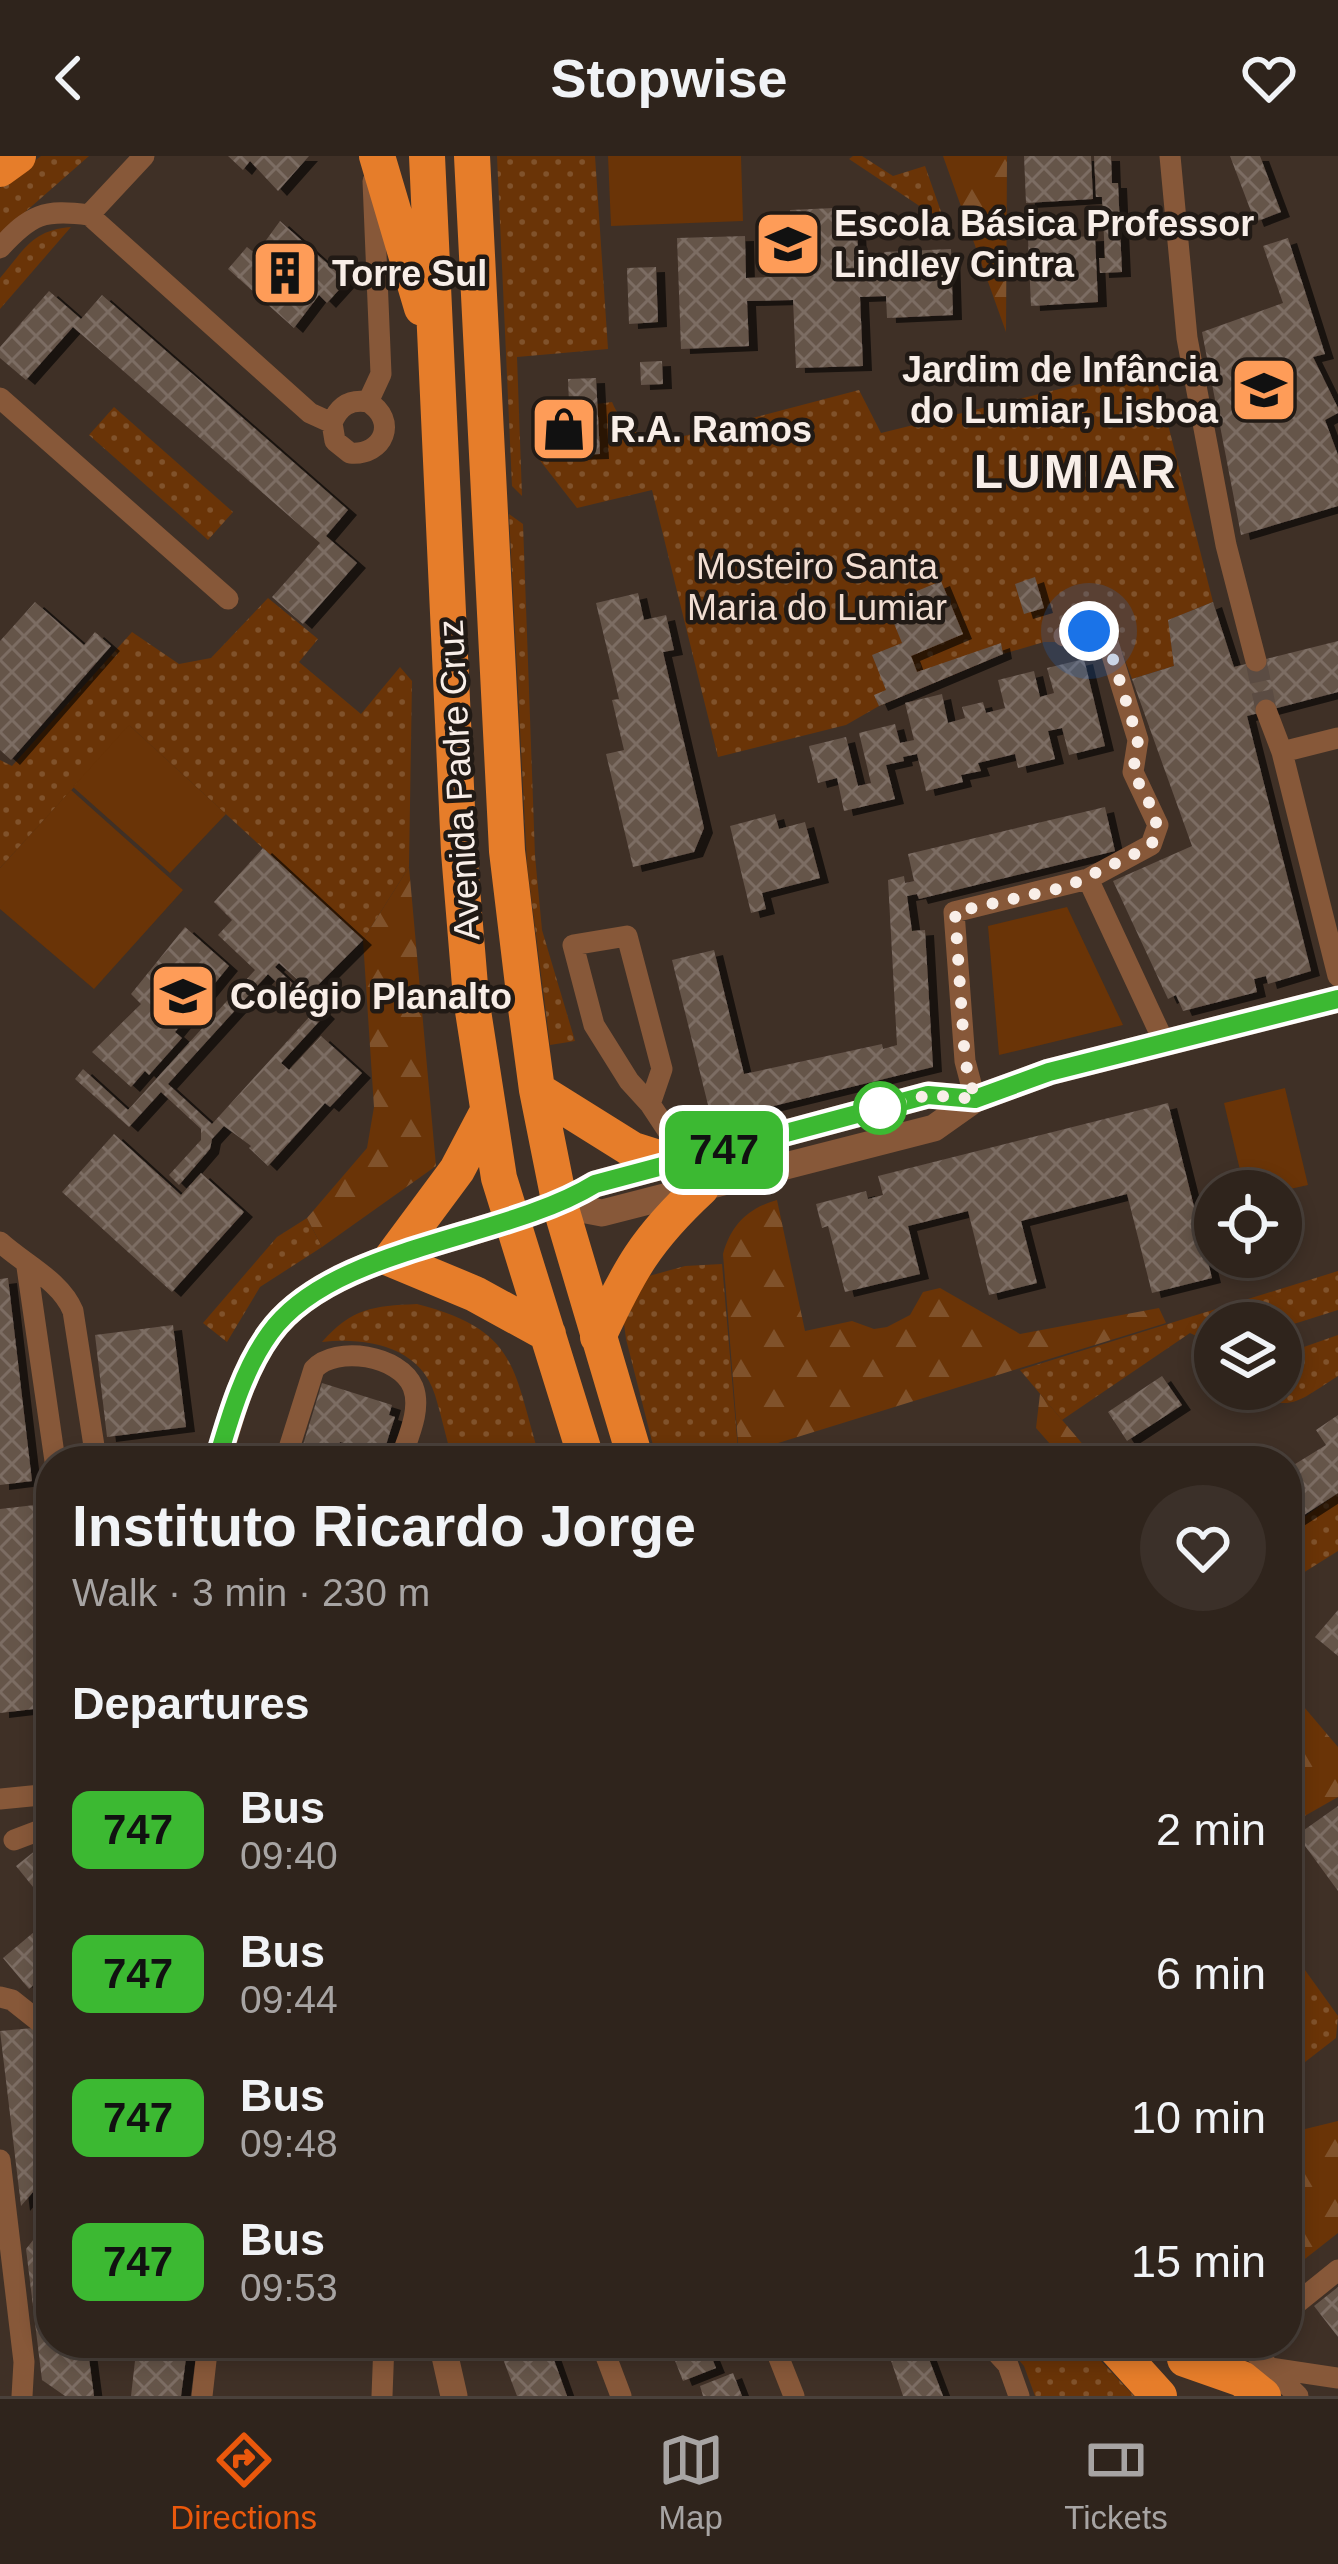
<!DOCTYPE html>
<meta charset="utf-8">
<style>
:root{--surface:#2f241c;--page:#3b3029;--text:#f1f3f6;--muted:#a7a4a3;--line:#4a413b;--accent:#ea580c}
body{margin:0;font-family:Helvetica,sans-serif;background:var(--page);color:var(--text);height:100vh;display:flex;flex-direction:column;font-size:45px;white-space:nowrap}
*{box-sizing:border-box;margin:0}
p{font-size:39px;color:var(--muted)}
.icon{flex:none;width:66px;height:66px;fill:none;stroke:currentColor;stroke-width:2;stroke-linecap:round;stroke-linejoin:round}
.map{position:relative;flex:1;overflow:hidden}
.drawer{position:absolute;left:36px;top:1290px;width:1266px;height:912px;display:flex;flex-direction:column;background:var(--surface);border-radius:48px;box-shadow:0 6px 18px #0003,0 0 0 3px var(--line)}
.drawer>*{flex:none}
.badge{padding:0 24px;border-radius:18px;font-size:42px;line-height:78px}
.tools{position:absolute;left:1194px;top:1014px;display:grid;gap:24px}
.tools a{display:grid;place-items:center;width:108px;height:108px;border-radius:50%;background:var(--surface);box-shadow:0 6px 18px #0003,0 0 0 3px var(--line);font-size:60px}
.you{position:absolute;width:60px;height:60px;margin:-30px;border:9px solid #fff;border-radius:50%;background:#1a73e8;box-shadow:0 0 0 18px #1a73e833}
.map>.badge{position:absolute;translate:-50% -50%;box-shadow:0 0 0 6px #fff}
h2{padding:0 36px;font-size:45px;line-height:108px}
.round{display:grid;place-items:center;flex:none;width:126px;height:126px;border-radius:63px;background:var(--page)}
.headline{display:flex;align-items:center;justify-content:space-between;height:204px;padding:0 36px}
h1{font-size:57px;font-weight:600;line-height:90px}
ul{padding:0;list-style:none}
li{display:flex;align-items:center;gap:36px;height:144px;padding:0 36px}
li div{flex:1}
li b{display:block;font-size:45px}
li em{font-style:normal}
li .badge{min-width:132px;font-weight:700;text-align:center}
header{display:flex;justify-content:space-between;align-items:center;height:156px;padding:0 36px;background:var(--surface);font-size:54px;font-weight:600}
.tab-bar{display:flex;justify-content:space-around;align-items:center;height:168px;border-top:3px solid var(--line);background:var(--surface);font-size:33px;color:var(--muted)}
.tab-bar a{display:grid;justify-items:center;gap:6px}
.tab-bar .selected{color:var(--accent)}
.map>svg:first-child{display:block}
.grass{fill:url(#grass-dots)}
.forest{fill:url(#forest-firs)}
.garden{fill:#6a3407}
.building{fill:url(#building-cross-hatch);fill-rule:evenodd;filter:url(#shadow)}
.lines{fill:none;stroke-linecap:round;stroke-linejoin:round}
.minor-tunnel{stroke:#5b4c43;stroke-width:21;stroke-dasharray:21 10;stroke-linecap:butt}
.minor{stroke:#875839;stroke-width:21}
.tertiary{stroke:#875839;stroke-width:27}
.trunk{stroke:#e67d2a;stroke-width:36}
.line-casing{stroke:#fff;stroke-width:27}
.line{stroke:#3cb932;stroke-width:18}
.walk{stroke:#f8eee8;stroke-width:12;stroke-dasharray:0 21.6}
.stop-dot{fill:#fff;stroke:#3cb932;stroke-width:6}
.labels{text-anchor:middle;stroke-width:9;stroke-linejoin:round;paint-order:stroke}
.poi-label{font-size:36px;font-weight:bold;fill:#f8eee8;stroke:#211a15;text-anchor:start}
.park-label{font-size:36px;fill:#f2ded2;stroke:#211a15}
.street-label{font-size:36px;fill:#f8eee8;stroke:#211a15}
.district-label{font-size:48px;font-weight:bold;letter-spacing:3px;fill:#f8eee8;stroke:#211a15}
</style>
<header><svg class="icon" aria-label="back" viewBox="0 0 24 24"><path d="M15 5l-7 7 7 7"/></svg>Stopwise<svg class="icon" aria-label="heart" viewBox="0 0 24 24"><path d="M12 20l-8-8c-3-5 5-10 8-4 3-6 11-1 8 4z"/></svg></header>
<div class="map">
<svg width="1338" height="2240" viewBox="0 0 1338 2240">
<defs>
<pattern id="grass-dots" width="8" height="8" patternUnits="userSpaceOnUse" patternTransform="scale(3)"><rect width="8" height="8" fill="#6a3407"/><path d="M2 2h.1M6 6h.1" fill="none" stroke="#80522b" stroke-width="1.8" stroke-linecap="round"/></pattern>
<pattern id="forest-firs" width="22" height="20" patternUnits="userSpaceOnUse" patternTransform="scale(3)"><rect width="22" height="20" fill="#6a3407"/><path d="M5 1l3.5 6h-7zM16 11l3.5 6h-7z" fill="#80522b"/></pattern>
<pattern id="building-cross-hatch" width="8" height="8" patternUnits="userSpaceOnUse" patternTransform="scale(3)"><rect width="8" height="8" fill="#65544a"/><path d="M0 0l8 8M0 8l8-8" fill="none" stroke="#7c6d64"/></pattern>
<filter id="shadow"><feDropShadow dx="9" dy="5" stdDeviation="0" flood-color="#0009"/></filter>
</defs>
<rect width="100%" height="100%" fill="#3f3026"/>
<path class="grass" d="M41,0H89L0,78V32Z
M497,0H595L608,193L517,201L522,340L512,330Z
M853,0H862L893,20L925,10L945,67L849,3Z
M71,71L0,153V122C24,94 32,74 71,71Z
M1136,214L1156,221L1213,446L1169,464L1174,510L1132,523L1110,464L1063,473L1065,486H1044L1003,498L879,550L846,569L718,601L652,334L577,352L538,302L599,298L597,248L612,246C623,272 641,284 669,284L859,234L881,277Z
M114,251L233,356L208,384L89,279Z
M509,358L523,368L535,700L542,774L575,885L550,889L527,708Z
M268,442L318,483L299,506L361,558L400,511L412,525L409,711L363,784L130,570L0,712V604L12,610L132,476L179,508L211,502Z
M307,1062L322,1091L260,1131L227,1186L203,1167L277,1081Z
M722,1108L739,1305H657L626,1183L622,1152L631,1125L685,1110Z
M1338,1115V1154L1281,1172V1167H1215V1189L1190,1177L1062,1264L1020,1214Z
M417,1148C521,1175 512,1214 541,1305H453C446,1283 442,1261 435,1239C420,1190 366,1181 322,1186C352,1152 373,1150 417,1148Z
M1338,1179V1220C1291,1250 1292,1256 1240,1233H1281V1199Z
M1338,1337V1395L1287,1427V1373Z
M1287,1789L1338,1860L1336,1882L1287,1920Z
M1004,2187H1084L1134,2240H1035L1024,2210Z"/>
<path class="forest" d="M943,0H1007L1006,176Z
M409,711L436,1010L322,1091L307,1062L367,992L374,951L363,784Z
M777,1044L805,1175L852,1165L874,1173L887,1171L910,1159L923,1136L940,1132L1020,1178L1159,1152L1166,1167L739,1299L723,1098C731,1069 748,1052 777,1044Z
M1040,1238L1097,1305H1065L1036,1272Z
M1287,1531L1338,1591V1641L1287,1670Z
M1338,1965V2077L1287,2117V2002L1297,1975Z"/>
<path class="garden" d="M608,0H741L743,65L611,70Z
M129,569L226,658L170,717L73,631Z
M71,634L183,734L94,833L0,753V712Z
M1067,751L1123,869L999,899L988,770Z
M1285,932L1308,1029L1281,1035H1245L1224,947Z"/>
<path class="building" d="M228,0H309L278,35L250,5L243,14Z
M1024,0H1091L1093,43L1026,47Z
M1094,0H1111L1112,27H1118L1122,116L1100,117L1099,102H1105L1102,41H1096Z
M1230,0H1260L1281,56L1255,66Z
M856,51L859,118L885,117L884,96L951,93L953,159L887,162L886,140L860,141L863,210L796,212L793,144L747,145L749,190L681,193L677,82L745,80L746,122L792,120L790,54Z
M280,65L347,125L327,147L319,139L294,172L228,113L247,91L256,98Z
M1095,80L1098,146L1031,150L1028,83Z
M1288,82L1325,198L1313,201L1338,252V257L1325,264L1338,299V350L1241,379L1202,176L1283,147L1263,90Z
M656,111L658,166L629,168L627,112Z
M49,135L81,163L102,139L348,354L326,380L357,407L303,468L272,441L320,387L73,171L26,224L0,202V191Z
M662,205L663,228L641,229L640,206Z
M596,222L600,298L571,299L568,223Z
M1035,421L1044,452L1024,458L1015,428Z
M941,425L963,478L911,500L917,516L1001,487L1003,498L879,550L874,539L886,534L872,499L902,487L886,448Z
M638,437L644,464L666,459L674,494L663,496L704,672L694,696L633,711L606,598L624,594L612,544L619,543L596,447Z
M35,446L84,489L95,476L111,490L11,604L0,594V485Z
M1213,446L1234,511L1338,485V536L1247,560L1311,815L1268,828L1266,820L1254,823L1257,836L1183,855L1176,839L1168,843L1113,725L1192,690L1132,523L1174,510L1168,464Z
M1084,503L1105,590L1069,599L1062,572L1048,575L1055,603L1018,612L1015,598L978,607L981,615L961,619L963,626L926,635L917,598L903,601L904,605L886,609L895,643L844,655L837,622L818,627L809,590L846,581L858,630L871,627L859,577L895,568L900,587L914,584L905,547L942,538L948,567L965,562L962,551L983,546L986,557L1005,552L998,524L1034,515L1040,541L1054,537L1047,512Z
M1105,651L1115,695L919,743L917,738L907,740L912,775L925,774L933,911L712,965L672,804L714,794L744,918L882,888L883,893L897,889L888,724L904,720L905,727L914,725L908,698Z
M775,658L779,673L805,666L820,722L762,737L766,753L751,757L730,670Z
M263,692L363,784L311,836L279,807L275,811L326,858L281,907L289,914L321,880L362,917L330,951L325,947L268,1010L249,992L251,990L224,970L212,983L210,993L179,1029L169,1019L201,984V973L161,936L129,971L75,923L83,913L128,954L255,814L218,779L232,764L214,746ZM268,818L311,859L212,968L168,928Z
M185,771L229,810L175,876L182,882L149,919L145,915L131,931L92,896L141,848L131,838Z
M1168,947L1212,1122L1152,1137L1127,1038L1021,1065L1037,1127L989,1139L968,1055L908,1070L920,1118L845,1136L828,1070L822,1072L816,1048L866,1035L868,1043L883,1039L878,1020Z
M114,978L181,1039L201,1017L244,1056L172,1136L62,1036Z
M8,1122L32,1325L0,1329V1123Z
M173,1169L186,1271L107,1281L95,1179Z
M1162,1220L1182,1249L1127,1285L1108,1256Z
M322,1227L392,1249L389,1259L395,1261L390,1276L386,1289L380,1287L374,1305H357L361,1292L340,1286L336,1299L351,1305H298Z
M1338,1259V1337L1287,1370V1313L1326,1289L1316,1274Z
M35,1349L51,1485V1551L0,1557V1353Z
M1338,1454V1500L1315,1481Z
M1338,1650V1735L1297,1679Z
M51,1682V1735L42,1742L16,1710Z
M34,1776L51,1797V1845L36,1827L29,1833L3,1802Z
M33,1872L51,1889V2015L21,2050L0,1875Z
M45,2069L46,2078L51,2077V2187H87L94,2240H65L42,2224L26,2093Z
M1338,2131V2181L1314,2150Z
M137,2187H188L181,2240H131Z
M497,2187H548L567,2240H517Z
M668,2187H706L716,2212L683,2225Z
M885,2187H923L943,2240H903Z
M733,2217L742,2240H703L700,2230Z"/>
<g class="lines">
<path class="minor-tunnel" d="M1256,505L1266,554"/>
<path class="minor" d="M1170,0L1187,182L1226,389L1256,505
M89,59L144,0
M0,92C31,58 44,53 89,59L310,257L332,267
M0,242L228,443
M368,246L381,218L373,25
M332,267L335,285L350,297C384,300 398,264 368,246
M332,267C339,250 350,243 368,246
M1064,480L1095,475L1107,483L1138,584L1133,616L1158,669L1151,689L1088,723
M1266,554L1282,596
M1338,582L1282,596L1338,820
M975,943L965,905L954,756L1088,723L1164,886
M650,948L662,913L627,780L573,789L594,869L629,925L650,948L687,1004
M0,1086C24,1108 61,1125 73,1155L94,1290L87,1298L71,1305
M27,1111L55,1305
M285,1305L314,1213C336,1189 400,1199 413,1231C422,1254 407,1283 400,1305
M0,1643L51,1638
M14,1684L51,1670
M0,1841L12,1844L51,1875
M0,2004L24,2206L22,2240
M1287,2155L1338,2114
M601,2187L621,2240
M773,2187L794,2240
M988,2187L1008,2209L1019,2240
M1245,2187L1298,2240
M1270,2212L1338,2222
M202,2240L208,2187
M382,2240L384,2187"/>
<path class="tertiary" d="M560,1049L602,1057L934,972L975,943L1049,916L1338,843
M218,1305C230,1261 243,1214 270,1177C333,1090 504,1084 595,1028L928,939L975,943
M442,2187L454,2240"/>
<path class="trunk" d="M377,0L422,152
M427,0L459,696L471,842L499,1022L587,1305
M472,0L507,695L524,837L537,934L560,1049L636,1305
M0,13L18,0
M537,934L633,994L674,1007
M487,957L457,1014L391,1103L475,1138L548,1178
M598,1181C629,1114 646,1083 701,1032
M1111,2187L1159,2240
M1185,2203L1242,2223L1263,2240"/>
</g>
<g class="lines">
<g class="line-casing">
<path id="line" d="M217,1305C230,1261 243,1214 270,1177C333,1090 504,1084 595,1028L928,939L975,943L1049,916L1338,843"/>
</g>
<use href="#line" class="line"/>
<path class="walk" d="M880,952L928,939L975,943L965,905L955,756L1066,731L1145,693L1156,683V660L1133,616L1138,584L1108,487L1100,477L1089,475"/>
</g>
<defs>
<g id="school-square" transform="scale(3.45)"><rect x="-9" y="-9" width="18" height="18" rx="4" fill="#fe9c58" stroke="#211a15"/><path d="M0-5L7-2L0 1L-7-2ZM-4 1L0 2.5L4 1V4Q0 6-4 4Z" fill="#111"/></g>
<g id="building-square" transform="scale(3.45)"><rect x="-9" y="-9" width="18" height="18" rx="4" fill="#fe9c58" stroke="#211a15"/><path d="M-4-6H4V6H1V3H-1V6H-4ZM-2.5-4.3h1.7v1.8h-1.7ZM.8-4.3h1.7v1.8H.8ZM-2.5-1h1.7V.8h-1.7ZM.8-1h1.7V.8H.8Z" fill="#111"/></g>
<g id="shop-square" transform="scale(3.45)"><rect x="-9" y="-9" width="18" height="18" rx="4" fill="#fe9c58" stroke="#211a15"/><path d="M-5-2.5h2.3a2.7 3.5 0 0 1 5.4 0H5L5.5 6h-11ZM-1.5-2.5h3a1.5 2.3 0 0 0-3 0Z" fill="#111"/></g>
</defs>
<g fill-rule="evenodd">
<use href="#school-square" x="788" y="88"/>
<use href="#building-square" x="285" y="117"/>
<use href="#school-square" x="1264" y="234"/>
<use href="#shop-square" x="564" y="273"/>
<use href="#school-square" x="183" y="840"/>
</g>
<circle class="stop-dot" cx="880" cy="952" r="24"/>
<g class="labels">
<g class="poi-label">
<text x="834" y="80">Escola Básica Professor<tspan x="834" dy="41">Lindley Cintra</tspan></text>
<text x="332" y="130">Torre Sul</text>
<text x="1218" y="226" text-anchor="end">Jardim de Infância<tspan x="1218" dy="41">do Lumiar, Lisboa</tspan></text>
<text x="610" y="286">R.A. Ramos</text>
<text x="230" y="853">Colégio Planalto</text>
</g>
<g class="park-label">
<text x="817" y="423">Mosteiro Santa<tspan x="817" dy="41">Maria do Lumiar</tspan></text>
</g>
<g class="street-label">
<text transform="translate(458 624) rotate(-93)" y="13">Avenida Padre Cruz</text>
</g>
<g class="district-label">
<text x="1076" y="332">LUMIAR</text>
</g>
</g>
</svg>
<div class="tools">
<a><svg class="icon" aria-label="locate" viewBox="0 0 24 24"><circle cx="12" cy="12" r="6"/><path d="M12 2v4M12 18v4M2 12h4M18 12h4"/></svg></a>
<a><svg class="icon" aria-label="layers" viewBox="0 0 24 24"><path d="M12 4l9 5-9 5-9-5zM3 14l9 5 9-5"/></svg></a>
</div>
<div class="you" style="left:1089px;top:475px"></div>
<b class="badge" style="left:724px;top:994px;background:#3cb932;color:#111">747</b>
<section class="drawer">
<div class="headline"><div><h1>Instituto Ricardo Jorge</h1><p>Walk · 3 min · 230 m</p></div><a class="round"><svg class="icon" aria-label="heart" viewBox="0 0 24 24"><path d="M12 20l-8-8c-3-5 5-10 8-4 3-6 11-1 8 4z"/></svg></a></div>
<h2>Departures</h2>
<ul>
<li><span class="badge" style="background:#3cb932;color:#111">747</span><div><b>Bus</b><p>09:40</p></div><em>2 min</em></li>
<li><span class="badge" style="background:#3cb932;color:#111">747</span><div><b>Bus</b><p>09:44</p></div><em>6 min</em></li>
<li><span class="badge" style="background:#3cb932;color:#111">747</span><div><b>Bus</b><p>09:48</p></div><em>10 min</em></li>
<li><span class="badge" style="background:#3cb932;color:#111">747</span><div><b>Bus</b><p>09:53</p></div><em>15 min</em></li>
</ul>
</section>
</div>
<nav class="tab-bar">
<a class="selected"><svg class="icon" aria-label="directions" viewBox="0 0 24 24"><path d="M12 3l9 9-9 9-9-9zM9 14v-3h6M13 9l2 2-2 2"/></svg>Directions</a>
<a><svg class="icon" aria-label="map" viewBox="0 0 24 24"><path d="M3 6l6-2 6 2 6-2v14l-6 2-6-2-6 2zM9 4v14M15 6v14"/></svg>Map</a>
<a><svg class="icon" aria-label="tickets" viewBox="0 0 24 24"><path d="M3 7h18v10H3zM15 7v10"/></svg>Tickets</a>
</nav>
